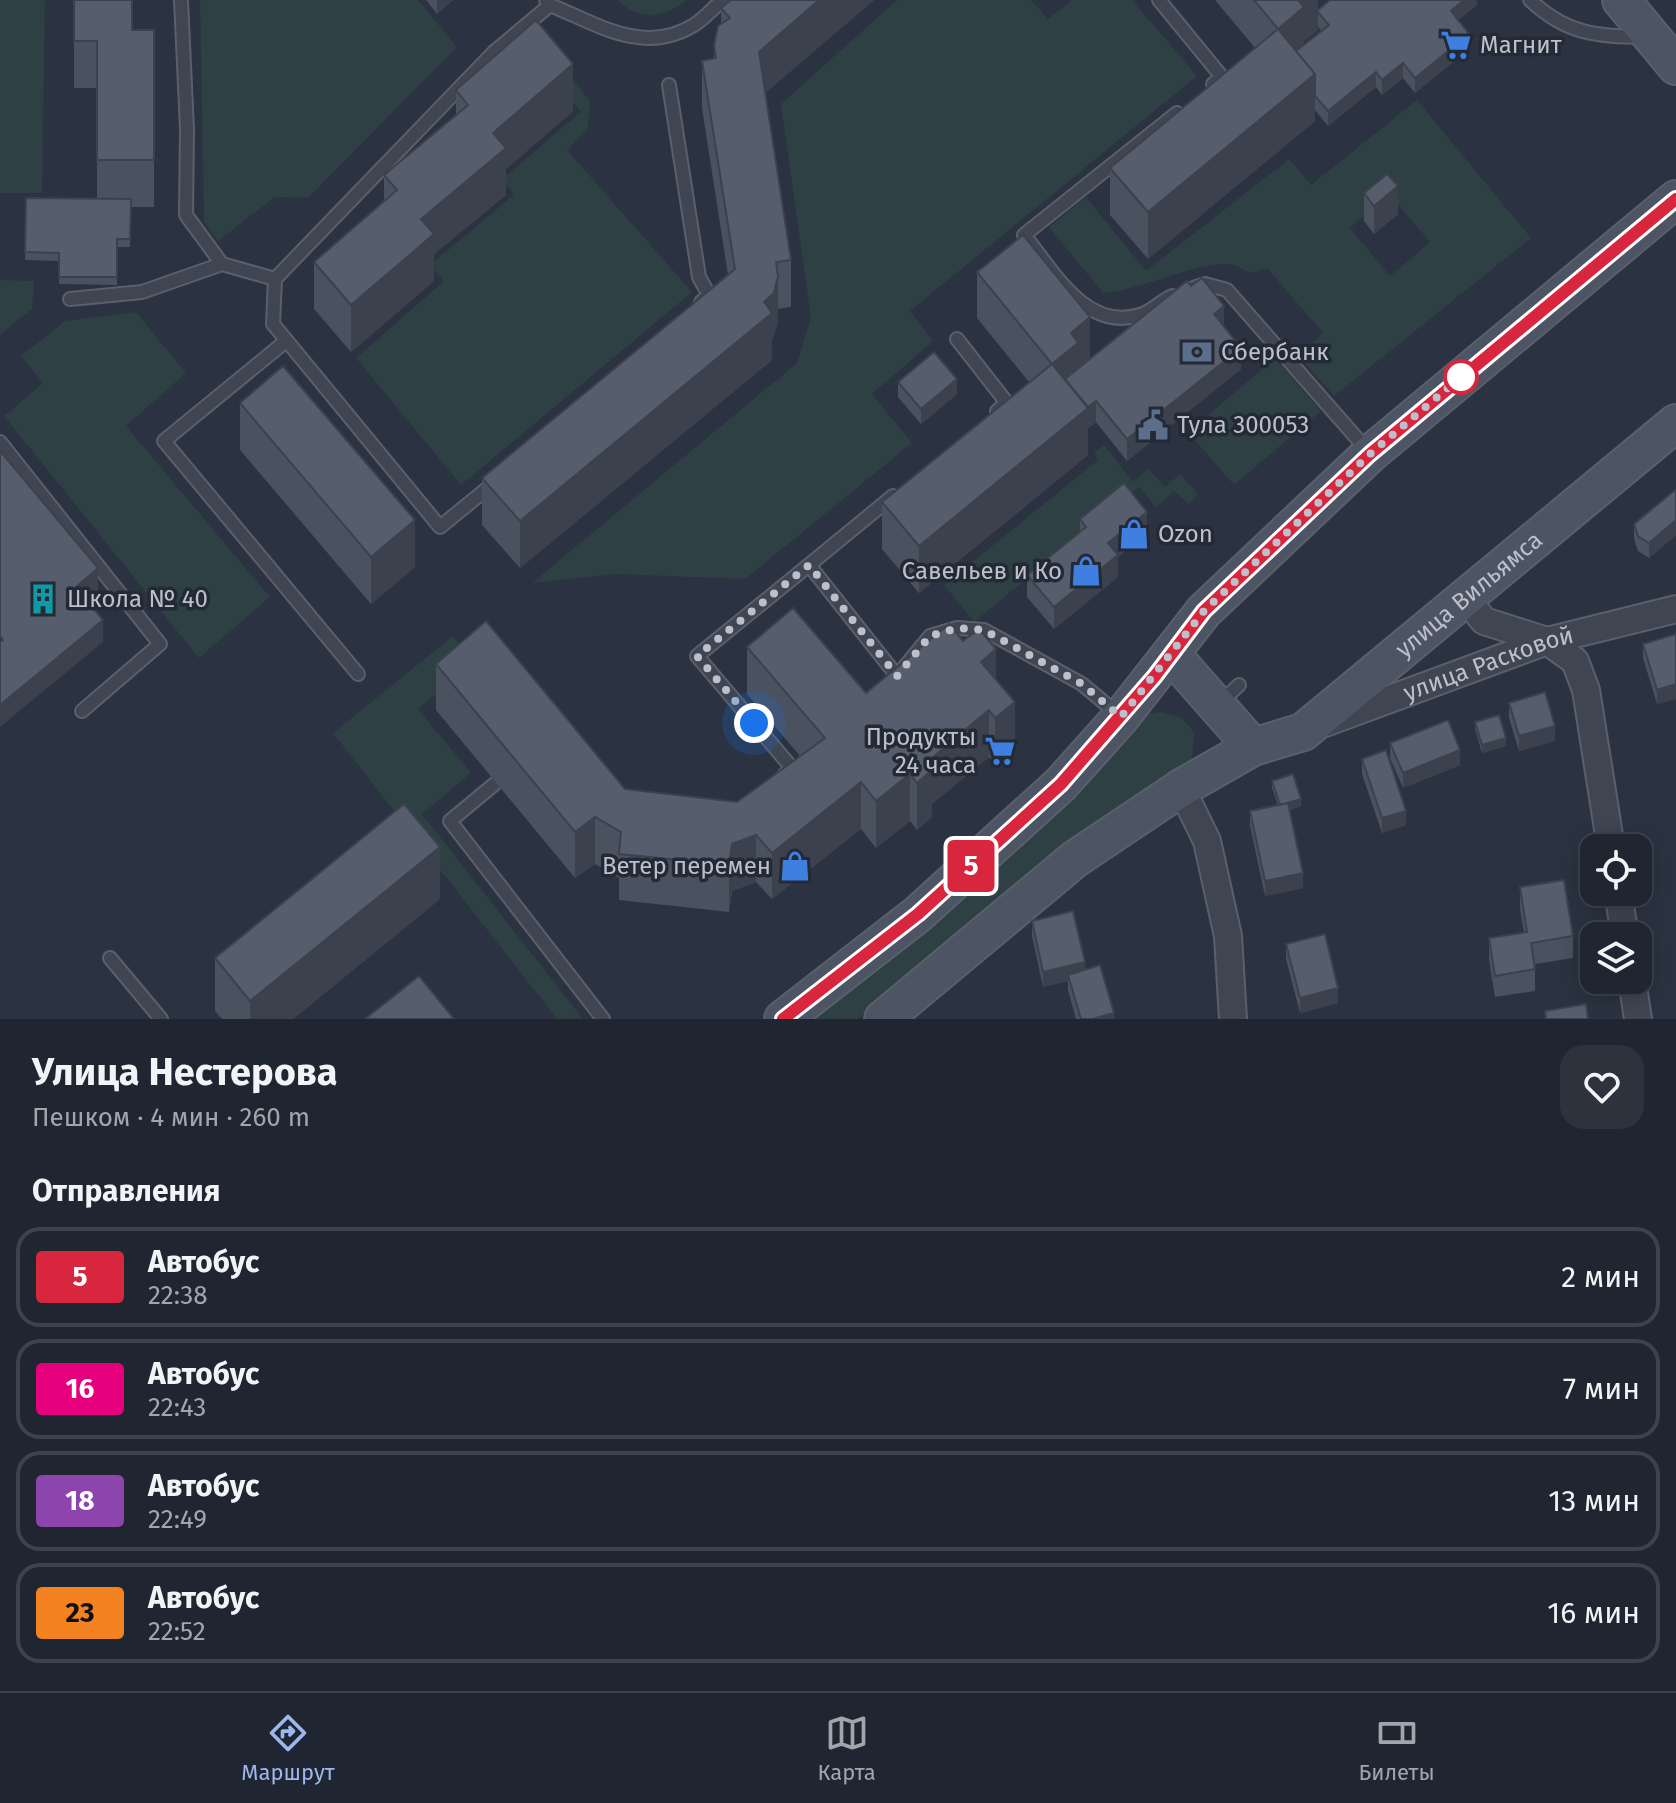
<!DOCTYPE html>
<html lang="ru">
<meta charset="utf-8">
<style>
:root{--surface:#202631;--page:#2d323d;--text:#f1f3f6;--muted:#a2a5ab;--line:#3d434d;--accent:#9eb7ed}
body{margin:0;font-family:"Fira Sans",sans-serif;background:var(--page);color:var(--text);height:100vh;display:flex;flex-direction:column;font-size:30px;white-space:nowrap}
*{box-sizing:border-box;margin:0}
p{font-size:26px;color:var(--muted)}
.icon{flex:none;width:44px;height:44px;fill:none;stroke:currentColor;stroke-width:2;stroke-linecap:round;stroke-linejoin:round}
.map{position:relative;height:1019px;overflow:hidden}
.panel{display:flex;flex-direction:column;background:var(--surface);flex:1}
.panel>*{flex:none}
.badge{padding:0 16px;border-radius:6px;font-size:28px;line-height:52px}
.buttons{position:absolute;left:1580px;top:834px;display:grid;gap:16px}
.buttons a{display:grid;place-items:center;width:72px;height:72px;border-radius:16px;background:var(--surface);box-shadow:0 4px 20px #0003,0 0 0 2px var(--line);font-size:40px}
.you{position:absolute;width:40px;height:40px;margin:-20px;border:6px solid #fff;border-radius:50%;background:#1a73e8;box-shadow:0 0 0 12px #1a73e833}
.map>.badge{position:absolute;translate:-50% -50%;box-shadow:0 0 0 4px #fff}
h2{padding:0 32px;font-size:30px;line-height:72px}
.round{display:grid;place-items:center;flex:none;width:84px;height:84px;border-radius:24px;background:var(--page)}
.headline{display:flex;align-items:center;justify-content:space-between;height:136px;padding:0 32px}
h1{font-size:38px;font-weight:700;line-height:60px}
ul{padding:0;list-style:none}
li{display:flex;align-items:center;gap:24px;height:100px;margin:0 16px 12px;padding:0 16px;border:4px solid var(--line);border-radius:24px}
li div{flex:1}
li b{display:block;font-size:30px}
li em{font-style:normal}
li .badge{min-width:88px;font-weight:700;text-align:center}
.dock{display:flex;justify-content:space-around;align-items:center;height:112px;border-top:2px solid var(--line);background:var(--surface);font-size:22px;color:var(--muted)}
.dock a{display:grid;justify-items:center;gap:4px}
.dock .active{color:var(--accent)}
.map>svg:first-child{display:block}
.green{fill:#2e4043;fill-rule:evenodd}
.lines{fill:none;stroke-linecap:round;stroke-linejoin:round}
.lane-casing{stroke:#5a606b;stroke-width:16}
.street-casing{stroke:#5a606b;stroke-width:30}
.secondary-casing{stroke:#5a606b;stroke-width:40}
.lane{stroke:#3f4551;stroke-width:12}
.street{stroke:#3f4551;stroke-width:26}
.secondary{stroke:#4d5463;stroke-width:36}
.wall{fill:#4a515f;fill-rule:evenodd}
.shaded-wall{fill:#3c424d}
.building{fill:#565e6e;stroke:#3c424d;stroke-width:2}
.line-casing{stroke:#fff;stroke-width:18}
.line{stroke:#d7263d;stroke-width:12}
.walk{stroke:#bcc0cb;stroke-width:8;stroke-dasharray:0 14.4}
.stop-dot{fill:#fff;stroke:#d7263d;stroke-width:4}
.labels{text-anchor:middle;stroke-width:7;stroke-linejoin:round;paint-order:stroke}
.poi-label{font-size:24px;fill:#bcc0cb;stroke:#232a36;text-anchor:start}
.street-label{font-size:24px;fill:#bcc0cb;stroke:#232a36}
</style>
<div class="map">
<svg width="1676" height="1019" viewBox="0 0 1676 1019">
<rect width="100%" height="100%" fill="#2b3241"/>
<path class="green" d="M0,0H45L42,193H0Z
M200,0H418L457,47L308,198L275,197L218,241L204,222Z
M617,0H686C664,19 639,21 617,0Z
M897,0H1031L1048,19L1072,0H1132L1197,76L910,311L933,341L872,394L912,443L745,579L616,574L532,583L797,363L811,318L781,104Z
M556,57L590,101L588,128L567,150L692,292L461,485L356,358L444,281L430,265L514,195L502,179L581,112L545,68Z
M1417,100L1531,238L1334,396L1298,356L1323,333L1267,268L1251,273C1246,271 1240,267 1234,265C1202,258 1142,291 1103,293L1049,227L1086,197L1146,271L1289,159L1311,185ZM1389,194L1430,242L1390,276L1350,228Z
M0,280L34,281L32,309L0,335Z
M136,312L186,373L126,426L270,597L199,658L4,416L43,383L21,356L65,321Z
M1275,358L1321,411L1234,485L1188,432Z
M1104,445L1133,482L1149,469L1165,487L1180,474L1198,494L1189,504L1174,491L1156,507L1139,487L974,622L944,585L1098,460L1094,453Z
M453,636L475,662L418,709L471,773L422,814L583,1019H557L333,733Z
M1160,712L1181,717L1194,732L1192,758L1166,780L1069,840L858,1019H815L1006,861L1083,786L1143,715Z"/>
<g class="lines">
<g class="lane-casing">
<path id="lane" d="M181,0L187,129L186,215L222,264L275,279L494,52L550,5
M546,0L550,5C597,24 644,56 694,25C704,19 713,8 723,0
M1159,0L1222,77L1213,84
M1530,0C1567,35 1597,36 1645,37
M669,85L699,277L709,295L701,302
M275,279L273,324L440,527L494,483
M1193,288L1205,284L1227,290L1368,451
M1172,296C1161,301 1151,312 1140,315C1085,332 1053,270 1024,235L1177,113
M70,299L142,292L222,264
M957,339L1007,403L997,411
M286,341L164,441L358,674
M0,442L160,644L82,711
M893,496L809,565L897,676L930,636L957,628L984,630L1082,684L1119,715
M1220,703L1239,685
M784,775L792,768L697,656L809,565
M497,782L450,821L603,1019
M110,958L161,1019"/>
</g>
<g class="street-casing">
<g id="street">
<path d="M1465,598L1484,621L1547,641L1575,661L1586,690L1611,848"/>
<path id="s1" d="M1325,723L1547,641L1676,609"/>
<path d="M1181,788L1207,841L1228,936L1233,1019"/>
<path d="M1618,892L1625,936"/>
<path d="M1632,980L1638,1019"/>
</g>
</g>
<g class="secondary-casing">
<g id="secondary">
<path d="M1621,0L1676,66"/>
<path d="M1172,655L1253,747"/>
<path d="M783,1019L918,914L1061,784L1121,717L1204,611L1370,454L1676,199"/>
<path id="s2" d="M883,1019L1075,859L1181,788L1253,747L1303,732L1676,423"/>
</g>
</g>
<use href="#lane" class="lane"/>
<use href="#street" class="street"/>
<use href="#secondary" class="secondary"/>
</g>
<path class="wall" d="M74,0L132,30H154V207H131L130,247H117V285L59,284V261L25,260L26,198L97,199V88H74Z
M426,0H453L437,14Z
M874,0L765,93L791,260V307L778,309V322L772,341V360L520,568L482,525V478L728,275L702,108V61L714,59V45L721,24V8Z
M1215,0H1318V10L1477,0V5L1458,20L1469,49L1415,93L1403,78L1382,95L1376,87L1328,126L1315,110V121L1148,259L1110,215V168L1255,48ZM1318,26L1321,31L1304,45V41L1318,30Z
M456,90L573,111L506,169V195L434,254V281L351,352L314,309V262L384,202V175L456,115Z
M1364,193L1398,214L1374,234L1364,221Z
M977,272L1090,359L1224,326L1241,369L1127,461L1096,422L1088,428V455L919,593L882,549V502L1029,382L977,318Z
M898,382L957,394L921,424L898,397Z
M240,403L415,567L371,604L240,450Z
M1676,491V535L1649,558L1638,551L1634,539V524Z
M1080,519L1147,534L1118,557V577L1054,629L1027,597V575L1080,532Z
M1676,634V699L1657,704L1643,658V644Z
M747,647L866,693L996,680L1015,749L995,765L989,757L979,765L932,804V817L917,830L910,821L876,848L861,829L772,899L756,882L732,891L729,912L619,900V878L595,864L575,878L436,710V664L625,789L737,802L800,756L747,694Z
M1509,703L1555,741L1519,751L1509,718Z
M1475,722L1506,746L1482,753L1475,729Z
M1390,743L1460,765L1403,788L1390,758Z
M1362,759L1406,825L1382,833L1362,774Z
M1272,781L1301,806L1290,810L1303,888L1265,896L1250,826V811L1278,805L1272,788Z
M1520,887L1573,936V958L1535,964V991L1495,997L1489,960V938L1524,933L1520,909Z
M440,899L293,1019H222L215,1011V958Z
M1032,921L1085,970L1114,1019H1076L1068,990V981L1043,987L1032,936Z
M1286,944L1338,1003L1300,1013L1286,959Z"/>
<path class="shaded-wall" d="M437,0H453L437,14Z
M819,0H874L759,98V52Z
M1298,0H1318V30L1304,41V54L1295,52L1278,29Z
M1464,0H1477V5L1451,26V11Z
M1469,34V49L1415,93V78Z
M1403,63V78L1382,95V80Z
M573,64V111L506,169V195L434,254V281L351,352V305L493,133Z
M1376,72V87L1328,126V111Z
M1315,74V121L1148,259V212Z
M1398,186V214L1374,234V206Z
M778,276V322L772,341V360L520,568V521L764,302Z
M1224,306V328L1214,314Z
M1090,317V364L1063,402L1052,364L1071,333Z
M1241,348V369L1127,461V439Z
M957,379V394L921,424V409Z
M1096,401V422L1088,428V455L919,593V546Z
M1147,512V534L1118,557V577L1054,629V607L1108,543Z
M415,520V567L371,604V557Z
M1676,520V535L1649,558V543Z
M98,568V590L76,609V587Z
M103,620V642L0,727V705Z
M996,649V696L981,662Z
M1676,684V699L1657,704V690Z
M1015,702V749L995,765V718Z
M989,710V757L932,804V817L917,830V783L926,763Z
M1555,726V741L1519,751V736Z
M1506,738V746L1482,753V745Z
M1460,750V765L1403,788V773Z
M910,774V821L876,848V801Z
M861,782V829L772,899V853Z
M1301,799V806L1280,813V806Z
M1406,811V825L1382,833V818Z
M595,817V864L575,878V832Z
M756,835V882L732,891L729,912V865L732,844Z
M440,847V899L293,1019H250V1001Z
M1303,873V888L1265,896V881Z
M1085,962V977L1068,975V981L1043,987V972Z
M1338,988V1003L1300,1013V998Z
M1114,1013V1019H1092Z"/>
<path class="building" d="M74,0H132V30H154V160H97V41H74Z
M731,0H819L759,52L791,260L776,262L778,276L774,293L764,302L772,313L520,521L482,478L735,269L702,61L716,58L714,45L718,26L730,18L721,8Z
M1254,0H1298L1304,7L1278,29Z
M1330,0H1464L1451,11L1469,34L1415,78L1403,63L1382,80L1376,72L1328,111L1315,96V74L1296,51L1329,25L1317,11Z
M536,20L573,64L493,133L506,148L421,219L434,234L351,305L314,262L397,190L384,175L468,105L456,90Z
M1278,29L1315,74L1148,212L1110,168Z
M1387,174L1398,186L1374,206L1364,193Z
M26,198L131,199L130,239H117V277H59V253L25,252Z
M1023,235L1090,317L1071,333L1078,343L1052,364L977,272Z
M1202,278L1224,306L1214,314L1241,348L1127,439L1096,401L1088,407L1065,379L1187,281L1191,286Z
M934,352L957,379L921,409L898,382Z
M1052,364L1088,408L919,546L882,502Z
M283,366L415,520L371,557L240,403Z
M0,451L98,568L76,587L103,620L0,705V642L3,640L0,636Z
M1124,483L1147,512L1108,543L1118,555L1054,607L1027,575L1086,527L1080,519Z
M1675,490L1676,491V520L1649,543L1638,536L1634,524Z
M793,608L866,693L949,624L963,641L979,629L996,649L981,662L1015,702L995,718L989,710L979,718L926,763L932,770L917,783L910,774L876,801L861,782L772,853L756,835L732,844L729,865L619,854L621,832L595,817L575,832L436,664L486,621L625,789L737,802L825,738L747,647Z
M1676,634V684L1657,690L1643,644Z
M1545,692L1555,726L1519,736L1509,703Z
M1499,715L1506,738L1482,745L1475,722Z
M1448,720L1460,750L1403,773L1390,743Z
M1386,750L1406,811L1382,818L1362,759Z
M1293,774L1301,799L1280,805L1272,781Z
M1288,803L1303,873L1265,881L1250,811Z
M404,804L440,847L250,1001L215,958Z
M1564,880L1573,936L1531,943L1535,969L1495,976L1489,938L1527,932L1520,887Z
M1073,911L1085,962L1043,972L1032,921Z
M1325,934L1338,988L1300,998L1286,944Z
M1100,965L1114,1013L1092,1019H1081L1068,975Z
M419,976L454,1019H365Z
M1586,1004L1588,1019H1546L1545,1011Z"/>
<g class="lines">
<g class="line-casing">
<path id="line" d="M783,1019L918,914L1061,784L1155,676L1204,611L1370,454L1676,199"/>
</g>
<use href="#line" class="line"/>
<path class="walk" d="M754,723L697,656L809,565L897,676L930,636L957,628L984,630L1082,684L1121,717L1204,611L1370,454L1461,377"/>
</g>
<defs>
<g id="supermarket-bare" transform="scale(2.4)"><path d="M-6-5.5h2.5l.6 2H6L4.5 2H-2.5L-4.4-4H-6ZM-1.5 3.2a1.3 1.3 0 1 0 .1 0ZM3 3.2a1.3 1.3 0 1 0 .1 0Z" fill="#3f7fe0" stroke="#232a36" stroke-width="2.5" paint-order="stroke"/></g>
<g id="bank-bare" transform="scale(2.4)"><path d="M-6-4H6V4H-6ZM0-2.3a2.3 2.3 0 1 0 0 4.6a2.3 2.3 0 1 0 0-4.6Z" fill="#5c6f8a" stroke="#232a36" stroke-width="2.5" paint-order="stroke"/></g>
<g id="civic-bare" transform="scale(2.4)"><path d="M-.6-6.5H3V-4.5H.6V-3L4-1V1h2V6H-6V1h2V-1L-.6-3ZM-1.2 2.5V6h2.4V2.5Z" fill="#5c6f8a" stroke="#232a36" stroke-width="2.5" paint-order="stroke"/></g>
<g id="shop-bare" transform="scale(2.4)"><path d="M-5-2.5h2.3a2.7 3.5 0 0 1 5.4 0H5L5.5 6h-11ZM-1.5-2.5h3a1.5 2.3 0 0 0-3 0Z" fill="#3f7fe0" stroke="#232a36" stroke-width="2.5" paint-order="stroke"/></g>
<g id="building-bare" transform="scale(2.4)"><path d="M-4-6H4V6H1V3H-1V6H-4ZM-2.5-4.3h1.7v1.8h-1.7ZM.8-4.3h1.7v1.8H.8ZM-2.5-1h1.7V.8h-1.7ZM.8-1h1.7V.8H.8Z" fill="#0f9aa8" stroke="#232a36" stroke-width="2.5" paint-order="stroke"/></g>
</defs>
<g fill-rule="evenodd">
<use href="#supermarket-bare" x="1456" y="45"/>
<use href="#bank-bare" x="1197" y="352"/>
<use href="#civic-bare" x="1153" y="425"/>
<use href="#shop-bare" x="1134" y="534"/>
<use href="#shop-bare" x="1086" y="571"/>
<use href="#building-bare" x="43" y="599"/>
<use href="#supermarket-bare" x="1000" y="751"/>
<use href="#shop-bare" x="795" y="866"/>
</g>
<circle class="stop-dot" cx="1461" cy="377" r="16"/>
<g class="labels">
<g class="poi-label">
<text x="1480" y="53">Магнит</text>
<text x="1221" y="360">Сбербанк</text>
<text x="1177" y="433">Тула 300053</text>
<text x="1158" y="542">Ozon</text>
<text x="1062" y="579" text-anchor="end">Савельев и Ко</text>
<text x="67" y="607">Школа № 40</text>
<text x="976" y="745" text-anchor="end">Продукты<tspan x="976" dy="28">24 часа</tspan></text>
<text x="771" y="874" text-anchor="end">Ветер перемен</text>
</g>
<g class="street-label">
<text dy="8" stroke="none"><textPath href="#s2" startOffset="728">улица Вильямса</textPath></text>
<text dy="8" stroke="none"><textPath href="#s1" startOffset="174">улица Расковой</textPath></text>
</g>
</g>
</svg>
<div class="buttons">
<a><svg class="icon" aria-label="locate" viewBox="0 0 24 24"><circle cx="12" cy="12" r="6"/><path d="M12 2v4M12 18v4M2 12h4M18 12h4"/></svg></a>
<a><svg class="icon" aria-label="layers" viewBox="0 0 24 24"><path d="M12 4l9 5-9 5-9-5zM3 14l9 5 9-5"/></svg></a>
</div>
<div class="you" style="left:754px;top:723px"></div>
<b class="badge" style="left:971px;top:866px;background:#d7263d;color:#fff">5</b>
</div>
<section class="panel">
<div class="headline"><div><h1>Улица Нестерова</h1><p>Пешком · 4 мин · 260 m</p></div><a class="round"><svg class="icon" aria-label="heart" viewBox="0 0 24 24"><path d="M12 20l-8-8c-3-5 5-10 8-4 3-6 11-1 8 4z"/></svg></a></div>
<h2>Отправления</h2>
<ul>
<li><span class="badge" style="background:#d7263d;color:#fff">5</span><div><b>Автобус</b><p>22:38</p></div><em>2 мин</em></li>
<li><span class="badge" style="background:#e6007e;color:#fff">16</span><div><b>Автобус</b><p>22:43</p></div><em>7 мин</em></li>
<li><span class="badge" style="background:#8e44ad;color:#fff">18</span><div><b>Автобус</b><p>22:49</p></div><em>13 мин</em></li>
<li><span class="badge" style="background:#f58220;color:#111">23</span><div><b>Автобус</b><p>22:52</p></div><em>16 мин</em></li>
</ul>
</section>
<nav class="dock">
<a class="active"><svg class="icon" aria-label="directions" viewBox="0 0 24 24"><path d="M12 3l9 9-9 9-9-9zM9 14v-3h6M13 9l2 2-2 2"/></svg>Маршрут</a>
<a><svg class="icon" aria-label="map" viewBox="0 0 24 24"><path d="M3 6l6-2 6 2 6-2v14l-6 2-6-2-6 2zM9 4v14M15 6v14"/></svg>Карта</a>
<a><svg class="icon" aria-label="tickets" viewBox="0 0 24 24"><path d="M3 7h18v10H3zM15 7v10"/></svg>Билеты</a>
</nav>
